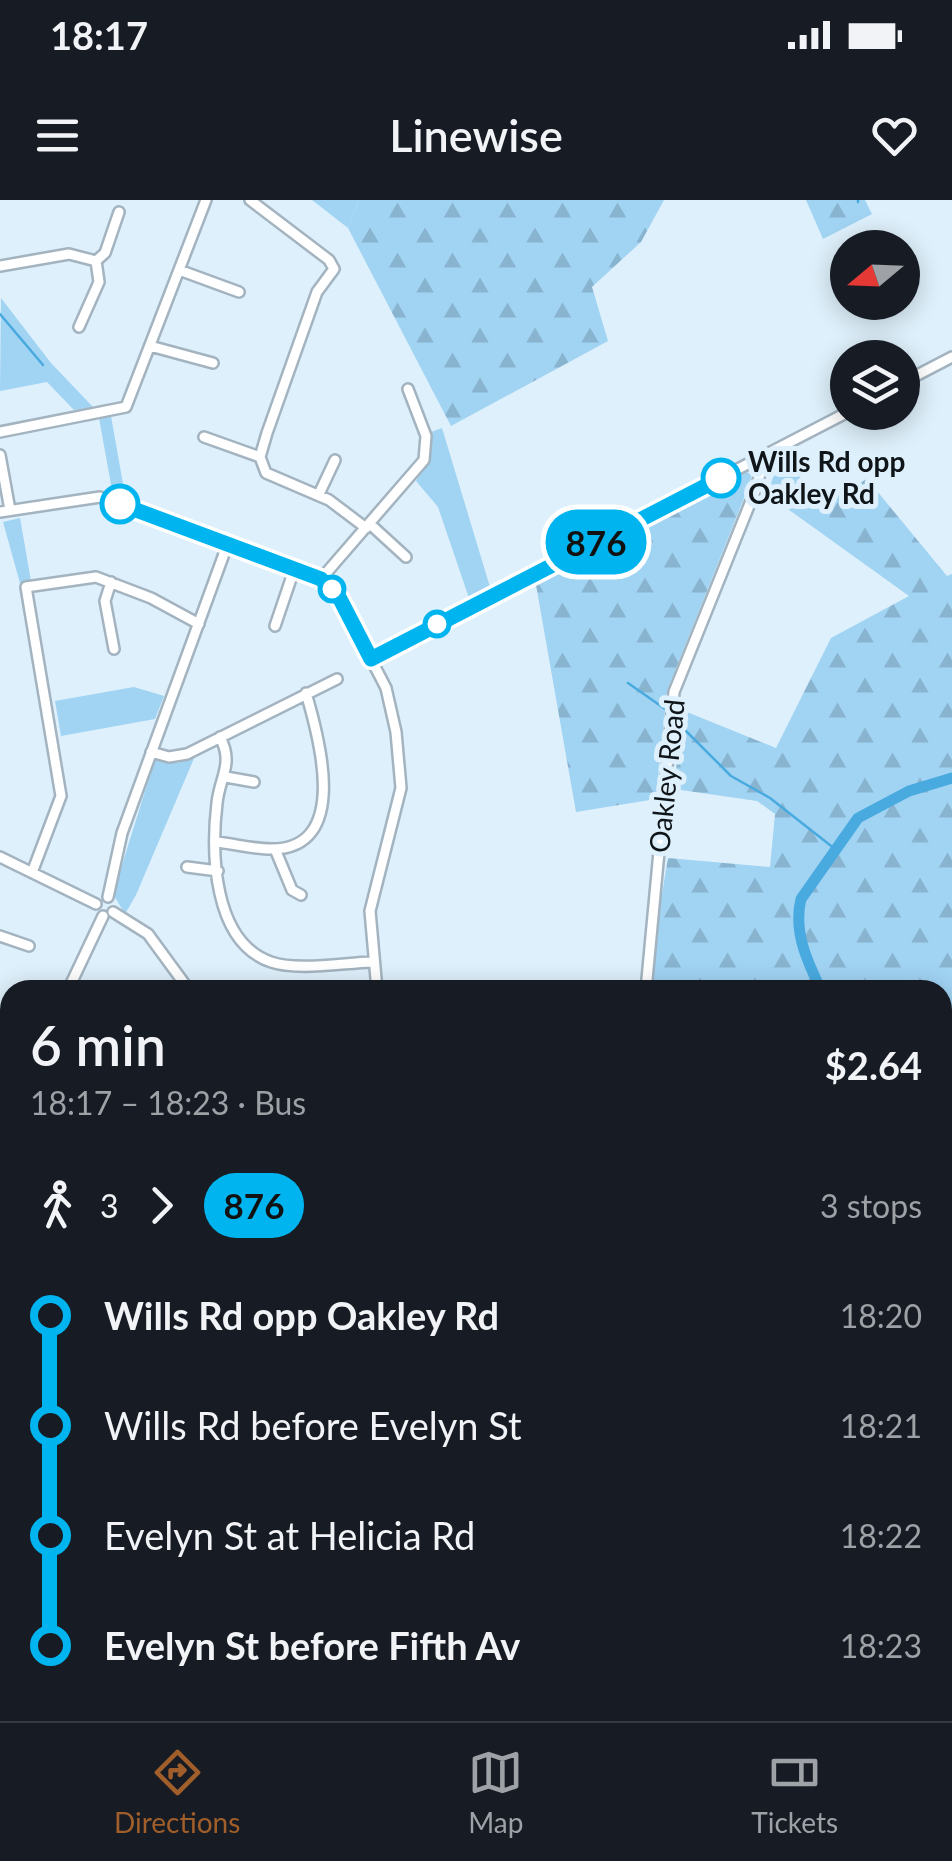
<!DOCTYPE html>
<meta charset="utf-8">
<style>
:root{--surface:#171b24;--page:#20242c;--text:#f1f3f6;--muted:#9ea1a6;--line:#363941;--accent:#a05e2a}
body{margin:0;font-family:Lato,sans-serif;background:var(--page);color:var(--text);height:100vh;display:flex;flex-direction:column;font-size:38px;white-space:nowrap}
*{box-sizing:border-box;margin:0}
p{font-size:32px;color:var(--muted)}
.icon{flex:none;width:55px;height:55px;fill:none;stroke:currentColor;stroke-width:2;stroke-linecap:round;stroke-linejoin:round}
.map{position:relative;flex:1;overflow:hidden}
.panel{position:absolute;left:0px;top:780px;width:952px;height:742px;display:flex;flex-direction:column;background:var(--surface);border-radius:30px 30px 0 0;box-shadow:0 5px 25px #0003}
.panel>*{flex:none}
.badge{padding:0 20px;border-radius:32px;font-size:35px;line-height:65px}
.needle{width:65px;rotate:251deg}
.fabs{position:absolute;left:830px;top:30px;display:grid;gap:20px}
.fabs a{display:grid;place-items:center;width:90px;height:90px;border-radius:50%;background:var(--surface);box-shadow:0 5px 25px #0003;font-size:50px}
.map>.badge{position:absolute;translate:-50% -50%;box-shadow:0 0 0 5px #fff}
.legs{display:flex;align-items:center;gap:15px;height:110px;padding:0 30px;font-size:32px}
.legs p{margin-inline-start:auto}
.overview{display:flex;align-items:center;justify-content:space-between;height:170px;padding:0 30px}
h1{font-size:55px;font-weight:600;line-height:75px}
ul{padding:0 30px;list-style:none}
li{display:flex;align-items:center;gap:35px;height:110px;font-size:38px}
li i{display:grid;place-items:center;width:15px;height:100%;margin:0 12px;background:currentColor}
li i::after{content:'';width:25px;height:25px;margin:-12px;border:8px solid;border-radius:50%;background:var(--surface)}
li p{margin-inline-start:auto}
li:first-child i{background:linear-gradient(#0000 50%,currentColor 0)}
li:last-child i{background:linear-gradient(currentColor 50%,#0000 0)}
.status{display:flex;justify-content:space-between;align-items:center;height:70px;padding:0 50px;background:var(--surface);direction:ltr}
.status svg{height:28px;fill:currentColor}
header{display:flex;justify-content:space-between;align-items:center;height:130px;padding:0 30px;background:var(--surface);font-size:45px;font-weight:600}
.menu{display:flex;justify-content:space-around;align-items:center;height:140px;border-top:2px solid var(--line);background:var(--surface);font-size:28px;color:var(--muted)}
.menu a{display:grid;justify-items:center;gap:5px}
.menu .on{color:var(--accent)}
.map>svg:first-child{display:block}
.built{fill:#cce5f5}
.forest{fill:url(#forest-firs)}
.green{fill:#a1d3f3}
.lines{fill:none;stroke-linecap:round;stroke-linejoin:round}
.stream{stroke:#49aadf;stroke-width:2.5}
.river{stroke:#49aadf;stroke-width:11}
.minor-casing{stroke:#a3b4c0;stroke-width:14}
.major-casing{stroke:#a3b4c0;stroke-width:16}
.minor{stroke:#fff;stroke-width:9}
.major{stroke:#fff;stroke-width:11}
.line-1-casing{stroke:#fff;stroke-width:22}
.line-1{stroke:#00b5ef;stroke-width:15}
.stop-1-dot{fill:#fff;stroke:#00b5ef;stroke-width:5}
.labels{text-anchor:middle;stroke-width:10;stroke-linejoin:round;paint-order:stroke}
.stop-label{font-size:28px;font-weight:bold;fill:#0f1519;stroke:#def0fb;text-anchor:start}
.street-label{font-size:28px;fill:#0f1519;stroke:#def0fb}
</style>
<div class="status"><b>18:17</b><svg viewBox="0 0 49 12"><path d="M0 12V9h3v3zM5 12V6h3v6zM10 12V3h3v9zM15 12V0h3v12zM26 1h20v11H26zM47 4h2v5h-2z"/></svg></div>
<header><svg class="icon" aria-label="menu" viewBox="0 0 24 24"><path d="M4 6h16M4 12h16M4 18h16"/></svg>Linewise<svg class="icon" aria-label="heart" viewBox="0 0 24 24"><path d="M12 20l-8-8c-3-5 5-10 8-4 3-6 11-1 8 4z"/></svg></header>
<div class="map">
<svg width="952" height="1521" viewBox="0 0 952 1521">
<defs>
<pattern id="forest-firs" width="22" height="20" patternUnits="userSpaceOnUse" patternTransform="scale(2.5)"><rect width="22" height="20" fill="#a1d3f3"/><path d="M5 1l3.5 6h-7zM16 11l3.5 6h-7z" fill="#89b4d0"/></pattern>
</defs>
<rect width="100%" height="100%" fill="#def0fb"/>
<path class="built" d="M195,1513H357L353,1521H214Z"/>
<path class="forest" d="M359,0H664L641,42L592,87L608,141L451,226L348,28Z
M806,0H865L872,14L823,39Z
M780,258L825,301L867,279L947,376L952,374V1019L943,1026L942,790H649L658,694H662L668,658L770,667L775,614L757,601L674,589L682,510L776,548L831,438L909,396L767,294Z
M747,272L752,275L748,288L667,491L656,599L576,612L536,385Z"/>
<path class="green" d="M312,0H359L348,28Z
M1,98L51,163L93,207L74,210L47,182L0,191Z
M111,216L125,295L112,290L99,218Z
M442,228L490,387L469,398L438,307L416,281L431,253V232Z
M20,318L31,381L20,383L3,322Z
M134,487L164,496L155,519L61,536L55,501Z
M195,556L136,695L125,714L113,694L155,559L178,563Z
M92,1513H195L214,1521H88Z
M357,1513H483L490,1521H353Z"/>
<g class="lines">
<path class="stream" d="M858,0V2
M0,114L43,165
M628,483L668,511
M676,521L731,576L770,598L835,649
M0,1327L10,1328
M951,1430H952"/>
<path class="river" d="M821,790C807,761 793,731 801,699L858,618L909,591L952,578
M942,889L952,891"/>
<g class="minor-casing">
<path id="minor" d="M250,0L329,60L334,69L317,92L267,233L260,257L266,273L329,300L366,328
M0,66L69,54L96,61L105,53L119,12
M179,70L239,92
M79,127L99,82L96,61
M150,146L213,163
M902,183L952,157
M0,232L126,207L206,0
M204,237L260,257
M0,255L10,310
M319,294L335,260
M0,312L100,297L311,373L333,390L344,407L386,488L396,532L401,588L370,711L377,790
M371,325L406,357
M321,379L424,260L426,236L408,189
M111,382L105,401L114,449
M275,426L295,367
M371,459L848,212
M220,537C234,564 220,576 217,603C211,653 213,742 271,762C298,771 342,763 372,762
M151,552L169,557L187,554L337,479
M226,577L254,582
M217,642C235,644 253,649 271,649C351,650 319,537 306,493
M275,649L292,690L301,695
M0,657L96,704
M187,667L218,671
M33,670L61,596L26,387L96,377L151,398L199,424
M108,697L122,633L228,343
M113,712L148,734L189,790
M0,736L29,746
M68,790L103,716
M646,790L674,492L757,286L761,268L756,259
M0,818L10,821
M0,1000L7,977
M0,1035L10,1008
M0,1073L10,1076
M942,1214H952
M0,1225H10
M942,1315L952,1316
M0,1384H10
M0,1488H10
M842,1512L853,1521
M617,1521V1512
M907,1521L910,1512"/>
</g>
<g class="major-casing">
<path id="major" d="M0,954L10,948
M0,971L10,977
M493,1512L500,1521"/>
</g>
<use href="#minor" class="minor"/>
<use href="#major" class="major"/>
</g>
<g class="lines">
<g class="line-1-casing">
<path id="line-1" d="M120,304L321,379L340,399L371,459L721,278"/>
</g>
<use href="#line-1" class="line-1"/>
</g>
<g class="stop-1-dot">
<circle cx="721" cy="278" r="18"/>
<circle cx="120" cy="304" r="18"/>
<circle cx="332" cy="389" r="12"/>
<circle cx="437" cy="424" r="12"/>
</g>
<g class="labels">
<g class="stop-label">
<text x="748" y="272">Wills Rd opp<tspan x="748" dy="32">Oakley Rd</tspan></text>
</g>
<g class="street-label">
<text transform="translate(667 576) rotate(-84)" y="10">Oakley Road</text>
</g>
</g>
</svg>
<div class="fabs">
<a><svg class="needle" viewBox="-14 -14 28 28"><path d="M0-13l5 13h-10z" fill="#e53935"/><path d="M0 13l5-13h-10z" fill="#9ea1a6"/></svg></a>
<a><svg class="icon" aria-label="layers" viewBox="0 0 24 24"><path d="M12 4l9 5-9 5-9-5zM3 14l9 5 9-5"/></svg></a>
</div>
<b class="badge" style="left:596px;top:342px;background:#00b5ef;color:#111">876</b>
<section class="panel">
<div class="overview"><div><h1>6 min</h1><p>18:17 – 18:23 · Bus</p></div><b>$2.64</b></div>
<div class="legs"><svg class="icon" aria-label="walk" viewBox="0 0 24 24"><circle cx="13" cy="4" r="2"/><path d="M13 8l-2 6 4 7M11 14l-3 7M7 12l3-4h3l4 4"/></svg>3<svg class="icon" aria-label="forward" viewBox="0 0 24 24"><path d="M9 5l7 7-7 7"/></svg><b class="badge" style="background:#00b5ef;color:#111">876</b><p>3 stops</p></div>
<ul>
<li><i style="color:#00b5ef"></i><b>Wills Rd opp Oakley Rd</b><p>18:20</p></li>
<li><i style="color:#00b5ef"></i><span>Wills Rd before Evelyn St</span><p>18:21</p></li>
<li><i style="color:#00b5ef"></i><span>Evelyn St at Helicia Rd</span><p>18:22</p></li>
<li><i style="color:#00b5ef"></i><b>Evelyn St before Fifth Av</b><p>18:23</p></li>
</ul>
</section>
</div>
<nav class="menu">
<a class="on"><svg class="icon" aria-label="directions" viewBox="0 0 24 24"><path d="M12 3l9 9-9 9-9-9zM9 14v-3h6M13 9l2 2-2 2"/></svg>Directions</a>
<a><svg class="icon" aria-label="map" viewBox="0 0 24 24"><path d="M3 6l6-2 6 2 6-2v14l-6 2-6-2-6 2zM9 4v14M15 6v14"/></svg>Map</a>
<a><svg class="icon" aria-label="tickets" viewBox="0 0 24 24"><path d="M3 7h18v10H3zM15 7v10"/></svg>Tickets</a>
</nav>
